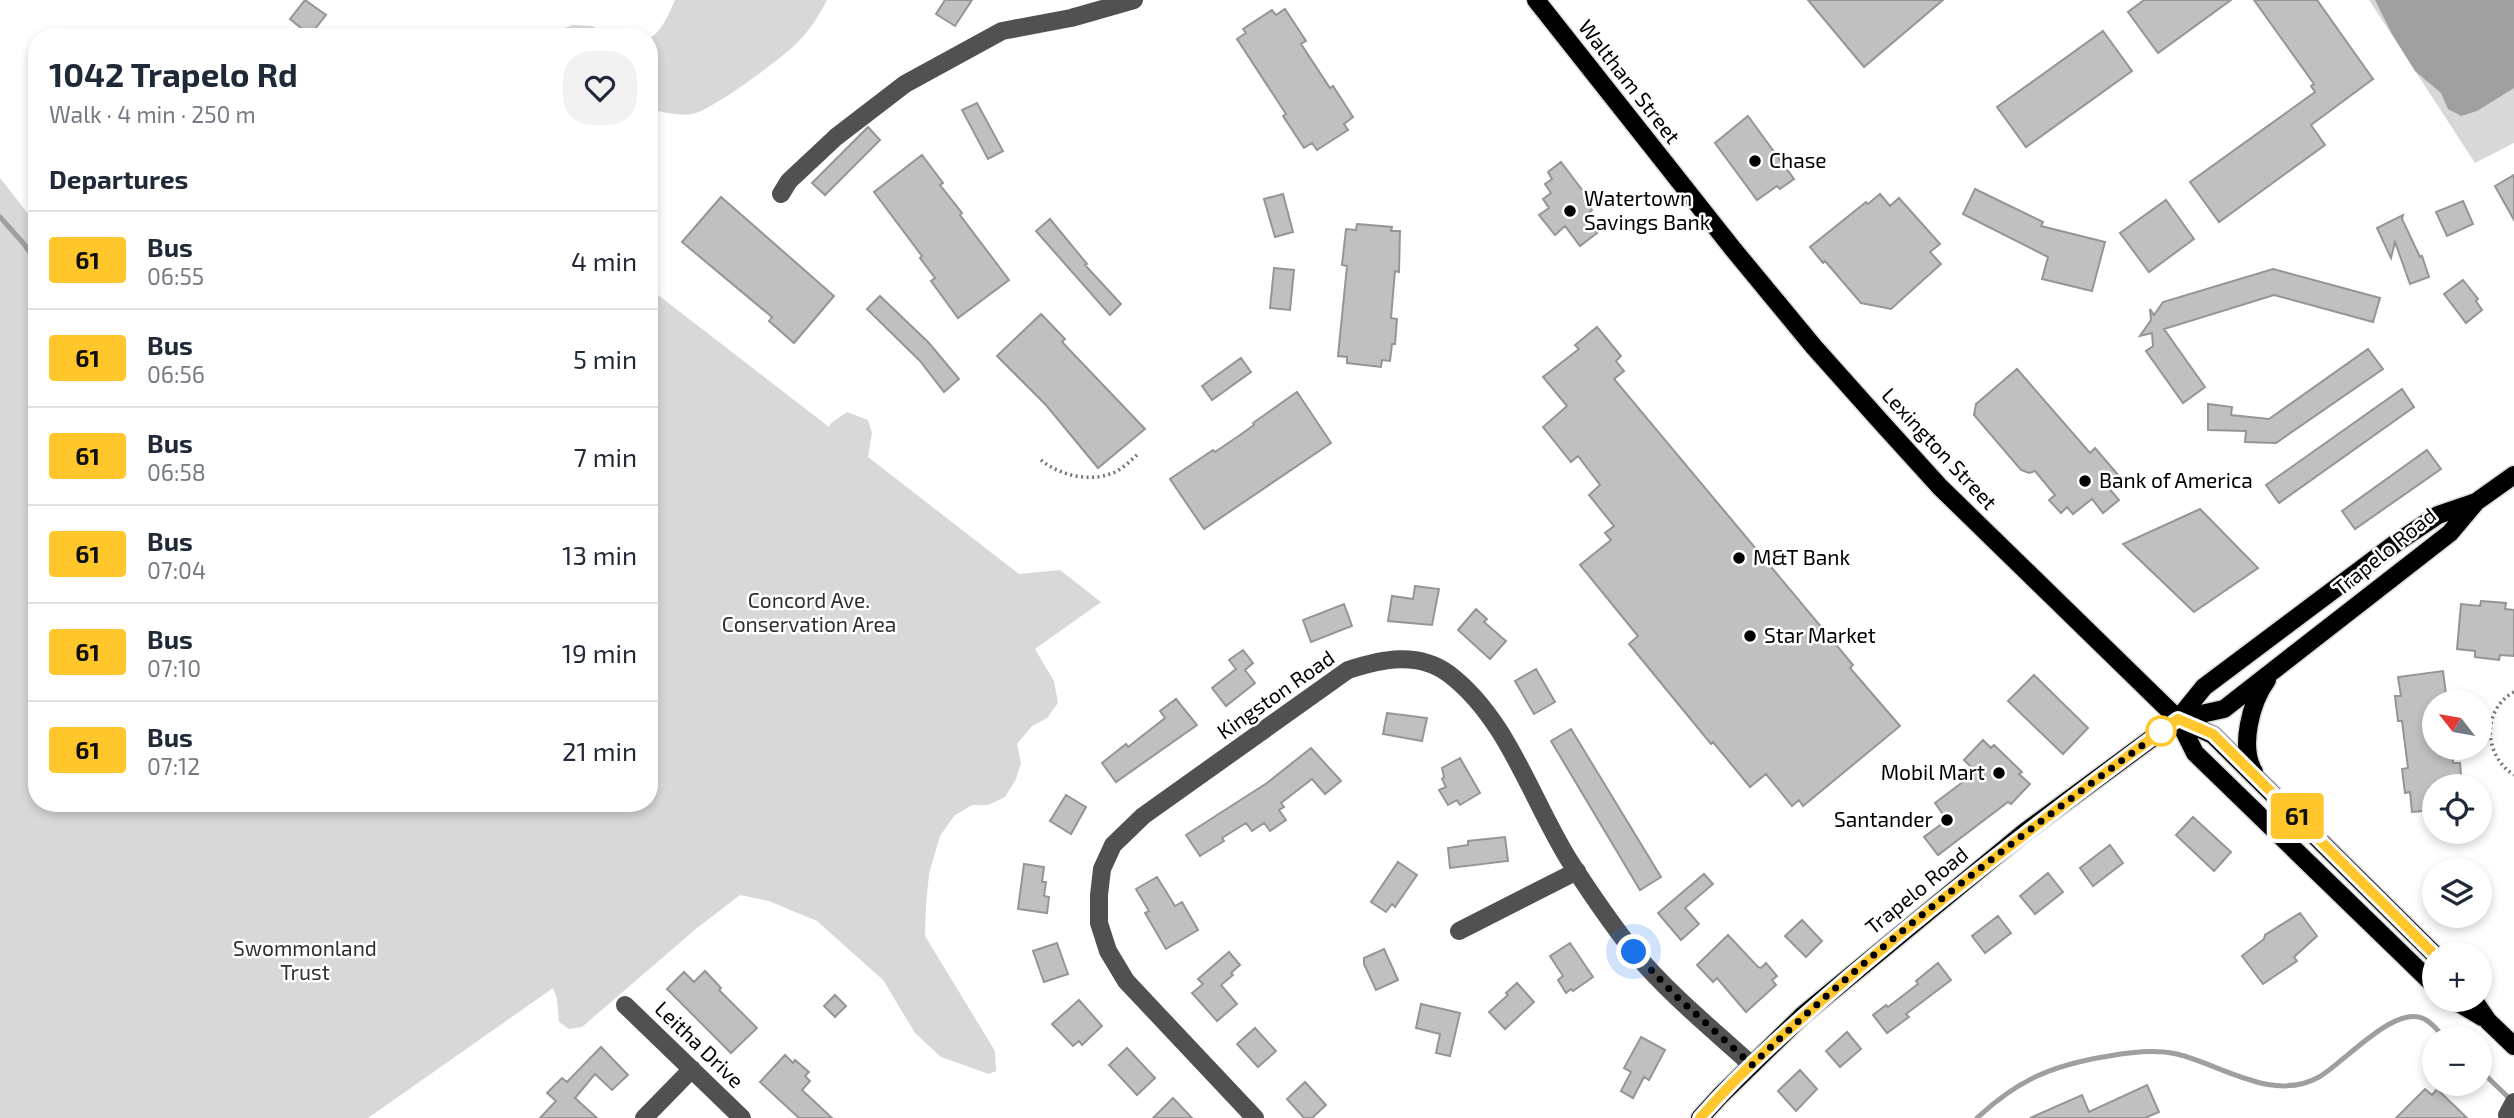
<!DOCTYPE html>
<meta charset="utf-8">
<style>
:root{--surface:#fff;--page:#f2f2f3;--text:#1f2937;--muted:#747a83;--line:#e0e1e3}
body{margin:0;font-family:"Exo 2",sans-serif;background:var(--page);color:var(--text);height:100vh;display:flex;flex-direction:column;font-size:26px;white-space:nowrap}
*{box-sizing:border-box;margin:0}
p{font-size:23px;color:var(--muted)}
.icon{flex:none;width:38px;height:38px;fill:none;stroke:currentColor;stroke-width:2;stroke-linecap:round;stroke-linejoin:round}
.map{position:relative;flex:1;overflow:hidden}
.panel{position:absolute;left:28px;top:28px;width:630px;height:784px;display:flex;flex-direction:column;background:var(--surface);border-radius:28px;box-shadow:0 4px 10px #0003}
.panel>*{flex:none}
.badge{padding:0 14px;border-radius:5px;font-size:24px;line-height:46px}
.needle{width:46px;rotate:301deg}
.tools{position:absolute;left:2422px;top:690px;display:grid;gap:14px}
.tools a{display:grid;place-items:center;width:70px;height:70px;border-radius:50%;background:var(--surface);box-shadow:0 4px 10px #0003;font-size:35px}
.you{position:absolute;width:35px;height:35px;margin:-18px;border:5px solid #fff;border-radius:50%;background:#1a73e8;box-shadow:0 0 0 10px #1a73e833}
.map>.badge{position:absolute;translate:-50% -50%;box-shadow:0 0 0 4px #fff}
h2{padding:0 21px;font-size:26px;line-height:63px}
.round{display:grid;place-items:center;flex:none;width:74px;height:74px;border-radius:28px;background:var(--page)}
.summary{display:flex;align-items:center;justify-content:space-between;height:119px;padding:0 21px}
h1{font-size:33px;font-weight:700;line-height:52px}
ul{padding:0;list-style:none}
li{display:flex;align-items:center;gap:21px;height:98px;padding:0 21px;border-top:2px solid var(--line)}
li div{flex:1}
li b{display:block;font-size:26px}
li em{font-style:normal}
li .badge{min-width:77px;font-weight:700;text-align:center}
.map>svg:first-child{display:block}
.green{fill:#d8d8d8}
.water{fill:#9f9f9f}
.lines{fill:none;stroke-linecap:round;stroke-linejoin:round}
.stream{stroke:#9f9f9f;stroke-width:5}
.building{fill:#c0c0c0;stroke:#959595;stroke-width:2}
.major-casing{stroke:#dbdbdb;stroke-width:21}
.path{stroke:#737373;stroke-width:3.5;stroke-dasharray:2 3.5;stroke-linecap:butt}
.minor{stroke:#515151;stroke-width:18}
.major{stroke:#000;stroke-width:18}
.line-casing{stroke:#fff;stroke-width:16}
.line{stroke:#ffc72c;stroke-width:10}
.walk{stroke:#000;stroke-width:7;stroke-dasharray:0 12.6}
.poi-dot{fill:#000;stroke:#fff;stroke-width:2.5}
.stop-dot{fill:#fff;stroke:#ffc72c;stroke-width:3.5}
.labels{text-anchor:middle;stroke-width:5;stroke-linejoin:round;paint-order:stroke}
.street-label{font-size:21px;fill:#000;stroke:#fff}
.poi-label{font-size:21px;fill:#000;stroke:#fff;text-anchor:start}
.park-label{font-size:21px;fill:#2f2f2f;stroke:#fff}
</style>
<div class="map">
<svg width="2514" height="1118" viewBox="0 0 2514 1118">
<rect width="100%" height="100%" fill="#fff"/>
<path class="green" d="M675,0H827C819,16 809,31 796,44C779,60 713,110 692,114C679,116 662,112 649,109V39C662,31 669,14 675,0Z
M2369,0H2514V143L2475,163Z
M573,25L592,26L612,37H552L559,30Z
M0,178L37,225V803H649V288L829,427L831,423L847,412L868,420L872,433L868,457L1019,574L1060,570L1101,602L1035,649L1054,681L1058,703L1047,718L1032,726L1017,744L1021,763L1016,779L1005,797L988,805H972L954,816L940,836L929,874L926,904L925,936L995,1051L996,1071L989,1074L941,1057L915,1033L883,980L817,921L769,901L740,895L697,928L582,1027L569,1029L559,1022L557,999L553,988L368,1118H0Z"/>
<path class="water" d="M2375,0H2514V88L2477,111L2461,116L2448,109L2441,93L2415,71L2392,34Z"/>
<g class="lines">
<path class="stream" d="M0,217L24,244L37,263
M2480,1070L2509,1098
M1977,1118C2019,1079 2053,1065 2109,1056C2130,1052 2155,1049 2177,1054C2222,1065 2273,1103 2319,1077C2344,1063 2397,1001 2426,1020C2433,1024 2439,1032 2445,1038"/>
</g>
<path class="building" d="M305,0L326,15L310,35L290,19Z
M945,0H972L955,26L936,14Z
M1808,0H1943L1864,67Z
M2144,0H2231L2158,53L2128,12Z
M2254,0H2317L2373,79L2311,125L2325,145L2219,222L2190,182L2315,92L2311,86L2314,84Z
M1285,9L1306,41L1301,44L1330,88L1333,86L1353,117L1344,124L1348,130L1317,150L1312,143L1304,148L1283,116L1286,114L1237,39L1246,33L1243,29L1272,10L1276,15Z
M2103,31L2132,71L2026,147L1997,107Z
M977,103L1003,151L988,159L962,110Z
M1748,116L1794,179L1780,189L1777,186L1757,200L1715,143Z
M868,127L880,140L825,195L812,183Z
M922,155L943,183L940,185L962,213L960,215L1009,280L958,318L931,281L935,278L920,258L922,256L874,192Z
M1561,162L1589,199L1586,201L1592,210L1585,216L1597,233L1580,246L1565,226L1555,235L1539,215L1549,208L1543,199L1551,193L1545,184L1552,179L1548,172Z
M2514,175V220L2495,186Z
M1975,189L2043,222L2041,226L2105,242L2092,291L2042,279L2048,257L1963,214Z
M1283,194L1293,232L1275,237L1264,199Z
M1880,194L1890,206L1899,198L1940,244L1930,252L1941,264L1891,309L1861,303L1825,261L1823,263L1810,247L1866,202L1868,204Z
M721,197L834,296L794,343L769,321L772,317L682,242Z
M2166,200L2194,239L2149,272L2120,233Z
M2463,201L2473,224L2447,236L2436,212Z
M2403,215L2402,219L2420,257L2422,256L2429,277L2410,284L2395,242L2391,258L2377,228Z
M1050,219L1087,264L1085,265L1121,304L1110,315L1036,231Z
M1357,224L1392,227L1391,231H1400L1399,272L1395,271L1391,318L1397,319L1395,344H1392L1390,361L1382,360L1381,367L1347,363V357L1338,356L1347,266L1342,265L1346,229L1356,230Z
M1274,268L1294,270L1290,310L1270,308Z
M2273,269L2380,298L2373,322L2274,295L2164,329L2205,387L2183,403L2146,351L2153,346L2152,333L2140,336L2151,320L2150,309L2154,315L2163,302Z
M2463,280L2478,299L2476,301L2482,310L2466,323L2444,294Z
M880,296L929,343L959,379L944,392L920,361L867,309Z
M1041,314L1065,339L1062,342L1145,429L1098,468L1046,405L997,356Z
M1597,327L1621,356L1616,361L1624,371L1614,379L1853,665L1850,668L1900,726L1803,806L1799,800L1792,806L1766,774L1750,787L1713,742L1711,744L1629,644L1638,636L1580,565L1611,540L1605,533L1614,526L1589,495L1600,485L1578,456L1571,462L1543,427L1567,406L1543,377L1579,349L1575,345Z
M2368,349L2383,369L2276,443L2245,442L2246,431L2208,430V404L2232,407L2231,415L2269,419Z
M1241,358L1251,372L1212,400L1202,386Z
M2017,369L2090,453L2095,448L2119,476L2107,486L2119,500L2103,513L2092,499L2073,514L2067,507L2061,513L2049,500L2055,495L2035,471L2029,473L2021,470L1974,415L1976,404Z
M2402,389L2414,407L2279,503L2266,485Z
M1297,392L1331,443L1204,529L1170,479L1213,450L1215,452L1240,435L1254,425L1253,423Z
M2427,450L2441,469L2355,529L2342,511Z
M2200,509L2258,568L2194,612L2123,544Z
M1415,586L1439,589L1432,625L1388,621L1392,596L1413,599Z
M2481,601L2506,603L2505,609L2514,610V656L2500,655L2499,660L2475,657V651L2457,649L2461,604L2480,606Z
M1344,604L1352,626L1311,642L1303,620Z
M1476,609L1487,619L1484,622L1506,641L1490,659L1458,630Z
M1243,650L1253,663L1245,670L1255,683L1226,706L1212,688L1236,669L1229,660Z
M1536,669L1555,702L1534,714L1515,681Z
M2443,671L2447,702H2434V747H2452L2453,763H2460L2462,786H2434V810L2412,812L2410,792L2405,793L2402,769L2408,768L2402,721H2398L2395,696H2401L2398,677Z
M2034,675L2088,728L2063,754L2008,701Z
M1176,699L1197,725L1116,782L1102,763L1126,744L1128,747L1165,718L1160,711Z
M1387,713L1427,718L1422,741L1383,734Z
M1571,729L1661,877L1640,890L1551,741Z
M1983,740L1991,748L1994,745L2022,772L2019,774L2030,784L2011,804L2008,802L1938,855L1924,837L1947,820L1935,803L1976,772L1964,760Z
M1311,748L1341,781L1325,794L1312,779L1281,803L1284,807L1279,810L1286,820L1270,831L1264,823L1252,831L1246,823L1222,838L1224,841L1200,856L1186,835L1267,783Z
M1460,758L1480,793L1460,805L1457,800L1448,805L1439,790L1446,787L1442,779L1444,777L1442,768Z
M1066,795L1086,807L1071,834L1050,821Z
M2193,817L2231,852L2214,871L2176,835Z
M1505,837L1508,861L1450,868L1448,848L1468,845V841Z
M2110,845L2123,863L2093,886L2080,868Z
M1398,862L1417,875L1395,907L1392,904L1386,912L1371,902Z
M1024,864L1044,867L1042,882H1046L1044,896L1049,897L1047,913L1018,909Z
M2048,873L2063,892L2035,914L2020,896Z
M1704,874L1713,884L1685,908L1699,924L1681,940L1658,913Z
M1157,877L1175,906L1182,902L1198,930L1166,949L1145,913L1149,911L1136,889Z
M2300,913L2317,936L2294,957L2297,961L2263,984L2242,956L2264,939L2265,935Z
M1998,916L2011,933L1985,953L1972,936Z
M1802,920L1822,941L1806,957L1785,936Z
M1728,935L1758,967L1761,968L1766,963L1777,976L1772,980L1776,985L1746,1012L1717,978L1713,982L1697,965Z
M1057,943L1068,974L1044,982L1033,951Z
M1570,943L1593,977L1573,991L1571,989L1566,993L1558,980L1563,976L1550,956Z
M1384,949L1398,980L1376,990L1364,964V958Z
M1229,952L1240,965L1231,973L1233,975L1221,985L1237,1004L1217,1021L1192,993L1203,984L1198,979Z
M1938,963L1951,980L1906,1014L1909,1017L1887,1033L1873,1015L1886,1005L1888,1007L1918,984L1916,981Z
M705,971L721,988L719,990L757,1028L731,1053L667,989L684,972L694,982Z
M1517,983L1534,1002L1505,1029L1489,1012L1508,995L1506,993Z
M835,995L846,1006L835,1017L824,1006Z
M1079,1000L1102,1026L1082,1045L1079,1041L1073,1046L1052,1024Z
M1421,1004L1460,1013L1450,1056L1436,1053L1440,1034L1416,1028Z
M1255,1028L1276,1051L1258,1067L1237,1044Z
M1847,1032L1861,1049L1840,1067L1826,1051Z
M1641,1037L1665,1050L1649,1080L1644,1077L1633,1098L1621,1091L1631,1072L1624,1068Z
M601,1047L628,1075L612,1090L595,1074L575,1098L597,1118H540L556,1101L547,1093L562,1078L567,1082Z
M1127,1048L1155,1078L1137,1095L1109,1065Z
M785,1055L793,1063L795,1060L809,1072L805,1076L810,1081L802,1090L832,1118H799L760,1082Z
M1800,1070L1817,1089L1796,1111L1778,1091Z
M1305,1082L1326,1105L1312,1118H1304L1287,1099Z
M2147,1085L2159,1112L2145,1118H2030L2082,1095L2089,1112Z
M2425,1089L2432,1095L2437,1089L2467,1118H2396Z
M1173,1098L1192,1118H1153Z"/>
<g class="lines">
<g class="major-casing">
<path id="major" d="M1536,0L1733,249L1814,347L1881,422L1940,487L2178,719L2213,735L2434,954
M2178,719L2224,709L2450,533L2476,502L2514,475
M2178,719L2195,753L2434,985
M2254,772C2239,747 2251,702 2267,680
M2452,999L2482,1017
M2473,999L2488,1021L2514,1046
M1700,1118L1720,1096L1803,1015L2026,831L2178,719L2204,687L2396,543L2438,515L2476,502"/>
</g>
<path class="path" d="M1041,460C1059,475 1088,482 1110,474C1121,471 1130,461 1138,454
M2514,692C2481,710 2484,756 2514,775"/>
<path class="minor" d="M781,194L789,181L836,137L905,84L1002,31L1071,18L1134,0
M1459,931L1577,871
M625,1005L742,1118
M2514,1102L2507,1115L2514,1114
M644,1118L692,1069
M1255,1118L1126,981L1108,951L1099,923V895L1102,869L1113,845L1143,816L1348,670C1382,659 1418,651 1449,674C1508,719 1531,799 1569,860C1589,891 1610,922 1633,951C1668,993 1712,1029 1752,1065"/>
<use href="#major" class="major"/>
</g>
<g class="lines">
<g class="line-casing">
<path id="line" d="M1700,1118C1749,1062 1807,1013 1863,965C1966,878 2070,798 2178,719L2213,734L2434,954"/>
</g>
<use href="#line" class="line"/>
<path class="walk" d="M1634,952L1675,995L1752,1065C1879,942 2021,835 2163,730L2161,731"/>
</g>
<g class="poi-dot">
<circle cx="1755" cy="161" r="7"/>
<circle cx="1570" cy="211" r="7"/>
<circle cx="2085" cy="481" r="7"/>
<circle cx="1739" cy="558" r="7"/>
<circle cx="1750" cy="636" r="7"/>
<circle cx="1999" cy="773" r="7"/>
<circle cx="1947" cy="820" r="7"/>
</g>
<circle class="stop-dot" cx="2161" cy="731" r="14"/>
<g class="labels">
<g class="street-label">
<text transform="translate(1629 82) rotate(52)" y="7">Waltham Street</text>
<text transform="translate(1939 449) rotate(47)" y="7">Lexington Street</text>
<text transform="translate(2385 552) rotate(-39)" y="7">Trapelo Road</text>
<text transform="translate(1276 695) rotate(-35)" y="7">Kingston Road</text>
<text transform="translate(1917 891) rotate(-39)" y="7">Trapelo Road</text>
<text transform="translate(699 1045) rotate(44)" y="7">Leitha Drive</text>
</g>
<g class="poi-label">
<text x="1769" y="168">Chase</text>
<text x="1584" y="206">Watertown<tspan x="1584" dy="24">Savings Bank</tspan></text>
<text x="2099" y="488">Bank of America</text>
<text x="1753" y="565">M&amp;T Bank</text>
<text x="1764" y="643">Star Market</text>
<text x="1985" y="780" text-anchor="end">Mobil Mart</text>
<text x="1933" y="827" text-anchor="end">Santander</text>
</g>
<g class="park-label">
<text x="809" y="608">Concord Ave.<tspan x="809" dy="24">Conservation Area</tspan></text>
<text x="305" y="956">Swommonland<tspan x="305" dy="24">Trust</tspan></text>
</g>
</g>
</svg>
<div class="tools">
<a><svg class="needle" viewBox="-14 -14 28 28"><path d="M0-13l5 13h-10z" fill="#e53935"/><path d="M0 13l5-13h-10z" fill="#747a83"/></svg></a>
<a><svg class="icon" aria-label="locate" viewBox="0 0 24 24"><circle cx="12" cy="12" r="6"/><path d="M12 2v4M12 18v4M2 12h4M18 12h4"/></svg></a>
<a><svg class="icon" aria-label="layers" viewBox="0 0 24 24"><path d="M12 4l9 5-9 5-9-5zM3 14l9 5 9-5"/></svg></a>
<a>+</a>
<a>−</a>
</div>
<div class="you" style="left:1634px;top:952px"></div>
<b class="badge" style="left:2297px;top:816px;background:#ffc72c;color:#111">61</b>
<section class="panel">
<div class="summary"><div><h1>1042 Trapelo Rd</h1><p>Walk · 4 min · 250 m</p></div><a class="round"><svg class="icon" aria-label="heart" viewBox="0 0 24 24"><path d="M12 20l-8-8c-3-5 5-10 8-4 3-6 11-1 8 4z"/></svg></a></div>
<h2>Departures</h2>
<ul>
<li><span class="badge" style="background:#ffc72c;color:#111">61</span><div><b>Bus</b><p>06:55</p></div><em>4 min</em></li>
<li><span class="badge" style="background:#ffc72c;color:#111">61</span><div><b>Bus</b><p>06:56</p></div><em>5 min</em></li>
<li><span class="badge" style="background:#ffc72c;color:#111">61</span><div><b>Bus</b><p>06:58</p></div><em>7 min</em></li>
<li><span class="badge" style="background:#ffc72c;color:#111">61</span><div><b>Bus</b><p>07:04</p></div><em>13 min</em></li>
<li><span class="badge" style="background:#ffc72c;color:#111">61</span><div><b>Bus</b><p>07:10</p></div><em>19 min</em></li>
<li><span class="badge" style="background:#ffc72c;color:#111">61</span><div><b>Bus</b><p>07:12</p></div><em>21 min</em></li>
</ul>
</section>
</div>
